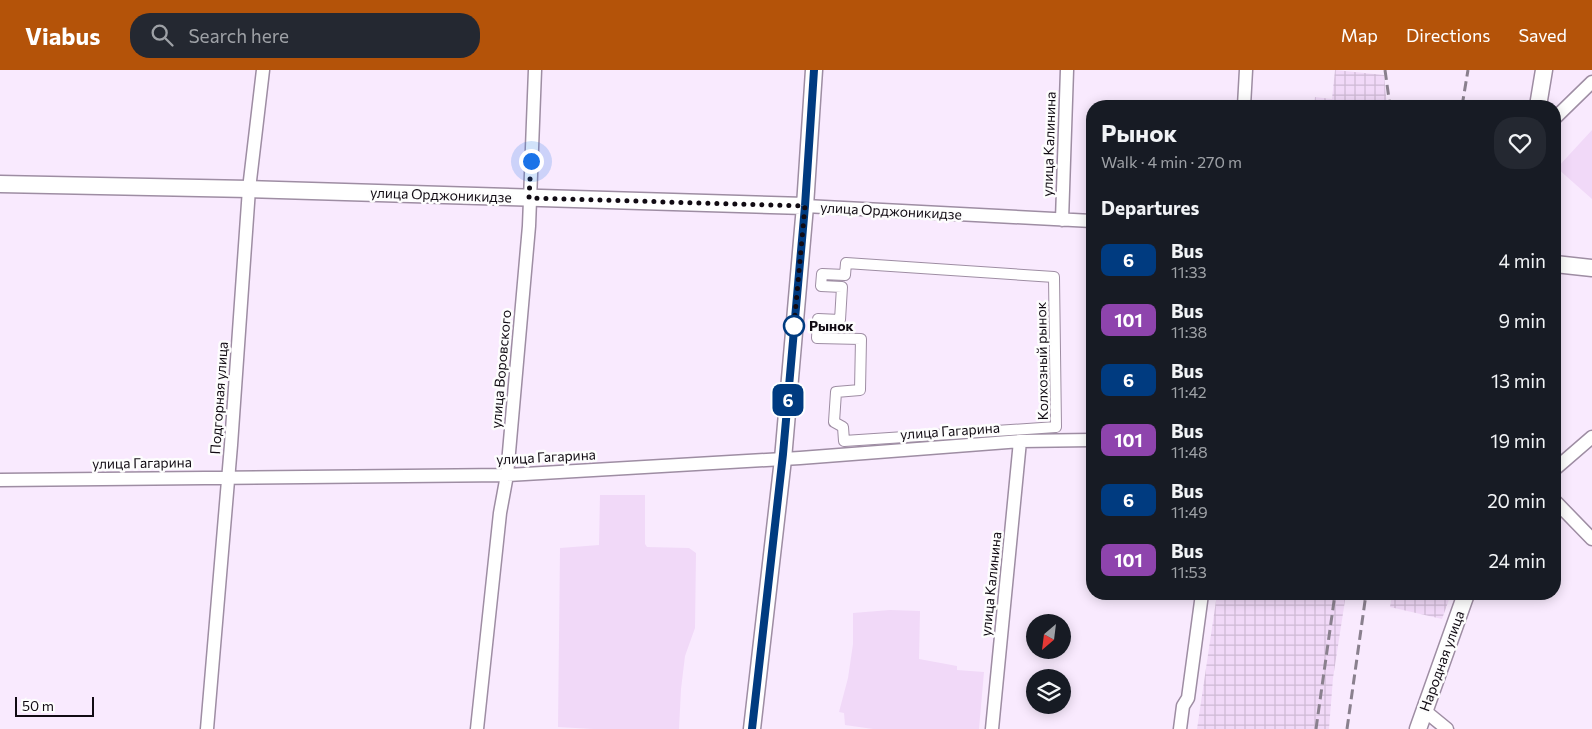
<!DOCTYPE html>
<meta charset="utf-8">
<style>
:root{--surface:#171b24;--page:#242831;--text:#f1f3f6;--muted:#9ea1a6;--accent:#b45309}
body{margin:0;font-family:Commissioner,sans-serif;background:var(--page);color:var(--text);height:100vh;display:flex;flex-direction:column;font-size:19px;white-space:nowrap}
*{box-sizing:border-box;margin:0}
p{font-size:16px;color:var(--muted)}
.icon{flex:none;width:28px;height:28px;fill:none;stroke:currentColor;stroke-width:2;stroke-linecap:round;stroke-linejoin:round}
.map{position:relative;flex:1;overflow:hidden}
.drawer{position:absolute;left:1086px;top:30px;width:475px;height:500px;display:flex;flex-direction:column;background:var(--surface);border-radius:20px;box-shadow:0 2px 12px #0003}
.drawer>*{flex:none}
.badge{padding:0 10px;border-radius:8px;font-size:18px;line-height:32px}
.needle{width:32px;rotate:208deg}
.fabs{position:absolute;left:1026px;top:544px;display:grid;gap:10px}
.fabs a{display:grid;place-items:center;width:45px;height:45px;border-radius:50%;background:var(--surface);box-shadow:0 2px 12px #0003;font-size:25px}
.scale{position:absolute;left:15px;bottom:12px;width:79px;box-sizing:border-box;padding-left:5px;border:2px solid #110b13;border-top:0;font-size:14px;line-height:18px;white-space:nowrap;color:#110b13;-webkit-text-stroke:4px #fdfdfd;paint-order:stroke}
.you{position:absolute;width:25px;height:25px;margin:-12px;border:4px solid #fff;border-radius:50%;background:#1a73e8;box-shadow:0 0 0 8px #1a73e833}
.map>.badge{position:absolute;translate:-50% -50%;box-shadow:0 0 0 2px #fff}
h2{padding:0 15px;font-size:19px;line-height:45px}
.round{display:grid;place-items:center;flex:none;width:52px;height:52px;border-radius:20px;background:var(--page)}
.head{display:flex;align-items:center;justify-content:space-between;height:85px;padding:0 15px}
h1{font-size:24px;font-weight:700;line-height:38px}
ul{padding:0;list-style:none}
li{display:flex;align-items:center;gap:15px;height:60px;padding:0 15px}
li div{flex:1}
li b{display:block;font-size:19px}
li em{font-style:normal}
li .badge{min-width:55px;font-weight:700;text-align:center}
header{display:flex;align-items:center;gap:30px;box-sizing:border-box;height:70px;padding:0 25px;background:var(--accent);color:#fff}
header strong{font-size:24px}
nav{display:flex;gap:28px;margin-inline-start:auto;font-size:18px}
.search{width:350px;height:45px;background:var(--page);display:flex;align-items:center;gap:12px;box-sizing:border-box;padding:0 18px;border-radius:20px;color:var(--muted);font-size:19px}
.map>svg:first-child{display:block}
.built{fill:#f1d9f8}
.industrial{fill:url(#industrial-grid)}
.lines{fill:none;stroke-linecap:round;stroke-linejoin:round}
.pedestrian-casing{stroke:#9e8da3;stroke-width:12}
.minor-casing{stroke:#9e8da3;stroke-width:15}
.tertiary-casing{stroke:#9e8da3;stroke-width:19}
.pedestrian{stroke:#fff;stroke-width:10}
.minor{stroke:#fff;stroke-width:12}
.tertiary{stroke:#fff;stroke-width:16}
.rail{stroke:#8a808e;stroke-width:3;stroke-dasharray:10 5;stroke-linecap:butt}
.line-casing{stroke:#fff;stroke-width:11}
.line{stroke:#003b80;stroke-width:8}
.walk{stroke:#110b13;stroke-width:5;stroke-dasharray:0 9}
.stop-dot{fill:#fff;stroke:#003b80;stroke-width:2.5}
.labels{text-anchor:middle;stroke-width:5;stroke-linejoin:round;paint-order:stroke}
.street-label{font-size:14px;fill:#110b13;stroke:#fdfdfd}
.stop-label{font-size:14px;font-weight:bold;fill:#110b13;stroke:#fdfdfd;text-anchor:start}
</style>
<header>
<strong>Viabus</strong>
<div class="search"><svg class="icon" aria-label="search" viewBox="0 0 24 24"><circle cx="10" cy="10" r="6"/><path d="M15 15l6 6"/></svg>Search here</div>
<nav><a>Map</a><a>Directions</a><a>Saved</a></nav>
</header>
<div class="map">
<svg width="1592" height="659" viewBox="0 0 1592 659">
<defs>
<pattern id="industrial-grid" width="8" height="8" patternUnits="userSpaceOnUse" patternTransform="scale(1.25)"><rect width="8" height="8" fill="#f1d9f8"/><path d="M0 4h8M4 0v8" fill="none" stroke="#ceb9d4"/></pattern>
</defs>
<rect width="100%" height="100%" fill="#f9eafe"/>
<path class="built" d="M1592,60V129L1557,98Z
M600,425H645V474L647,477L689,478L696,483L695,558L685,586L681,619L679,659H593L558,657L560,478L599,475Z
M890,540L920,541L919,589L957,596V600L984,602L979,659H873L845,655L844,643L839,642L848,608L853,574V543Z"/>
<path class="industrial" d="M1335,0L1384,5L1387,36H1314L1315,27L1332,29Z
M1217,524H1346L1333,608L1329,659H1197Z
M1392,524H1451L1442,549L1390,537Z"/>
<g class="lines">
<g class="pedestrian-casing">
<path id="pedestrian" d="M846,193L1054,207L1056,357L844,371L843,357L834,352L836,322L860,320L861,269L817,268L818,249L840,250L842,217L821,216L822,204L845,205Z"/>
</g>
<g class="minor-casing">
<path id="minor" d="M1244,36L1246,0
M1555,48L1592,12
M805,136L1092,151
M1062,150L1067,0
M1555,399L1592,367
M0,410L507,405L800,388L1020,371L1092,370
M1555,431L1592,469
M1425,641L1447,659
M207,659L231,375L249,119L263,0
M477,659L500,443L507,405L529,156L535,0
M992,659L1020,371
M1180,659L1183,636L1188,628L1202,524"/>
</g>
<g class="tertiary-casing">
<path id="tertiary" d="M1538,36L1544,0
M0,114L249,119L805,136
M1555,194L1592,198
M752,659L783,389L805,136L814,0
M1418,659L1466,524"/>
</g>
<use href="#pedestrian" class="pedestrian"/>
<use href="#minor" class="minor"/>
<use href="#tertiary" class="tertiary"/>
<path class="rail" d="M1385,0L1390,36
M1462,36L1468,0
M1316,659L1335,524
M1347,659L1366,524"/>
</g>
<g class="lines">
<g class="line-casing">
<path id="line" d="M752,659L783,384L805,136L814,0"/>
</g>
<use href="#line" class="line"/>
<path class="walk" d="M531,91L529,128L805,136L794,256"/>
</g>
<circle class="stop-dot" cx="794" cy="256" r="10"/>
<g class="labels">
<g class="street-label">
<text transform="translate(1049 74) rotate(-88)" y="5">улица Калинина</text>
<text transform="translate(441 125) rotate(2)" y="5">улица Орджоникидзе</text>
<text transform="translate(891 141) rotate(3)" y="5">улица Орджоникидзе</text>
<text transform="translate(1042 291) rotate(-91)" y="5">Колхозный рынок</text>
<text transform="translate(501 299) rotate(-85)" y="5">улица Воровского</text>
<text transform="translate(219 328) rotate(-86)" y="5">Подгорная улица</text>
<text transform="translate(950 361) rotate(-4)" y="5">улица Гагарина</text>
<text transform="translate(546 387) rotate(-3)" y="5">улица Гагарина</text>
<text transform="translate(142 393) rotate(-1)" y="5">улица Гагарина</text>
<text transform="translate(991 514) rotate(-84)" y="5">улица Калинина</text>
<text transform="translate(1442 591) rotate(-70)" y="5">Народная улица</text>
</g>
<g class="stop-label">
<text x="809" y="261">Рынок</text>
</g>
</g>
</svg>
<div class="fabs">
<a><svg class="needle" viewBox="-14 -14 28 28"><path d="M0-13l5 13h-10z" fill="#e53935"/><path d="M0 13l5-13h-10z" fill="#9ea1a6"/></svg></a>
<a><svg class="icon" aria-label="layers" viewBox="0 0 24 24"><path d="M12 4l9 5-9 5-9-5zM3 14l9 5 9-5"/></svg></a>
</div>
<div class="scale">50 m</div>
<div class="you" style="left:531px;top:91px"></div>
<b class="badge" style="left:788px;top:330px;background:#003b80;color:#fff">6</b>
<section class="drawer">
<div class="head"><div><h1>Рынок</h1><p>Walk · 4 min · 270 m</p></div><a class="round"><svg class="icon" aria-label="heart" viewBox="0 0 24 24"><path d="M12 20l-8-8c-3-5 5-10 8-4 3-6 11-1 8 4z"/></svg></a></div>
<h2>Departures</h2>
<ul>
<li><span class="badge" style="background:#003b80;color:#fff">6</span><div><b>Bus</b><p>11:33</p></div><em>4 min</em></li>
<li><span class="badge" style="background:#8e44ad;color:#fff">101</span><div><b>Bus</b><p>11:38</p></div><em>9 min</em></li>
<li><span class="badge" style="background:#003b80;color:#fff">6</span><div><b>Bus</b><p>11:42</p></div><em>13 min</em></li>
<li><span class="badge" style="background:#8e44ad;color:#fff">101</span><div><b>Bus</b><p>11:48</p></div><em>19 min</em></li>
<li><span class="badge" style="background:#003b80;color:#fff">6</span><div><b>Bus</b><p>11:49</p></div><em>20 min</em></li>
<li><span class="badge" style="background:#8e44ad;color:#fff">101</span><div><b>Bus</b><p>11:53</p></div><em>24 min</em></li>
</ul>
</section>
</div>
